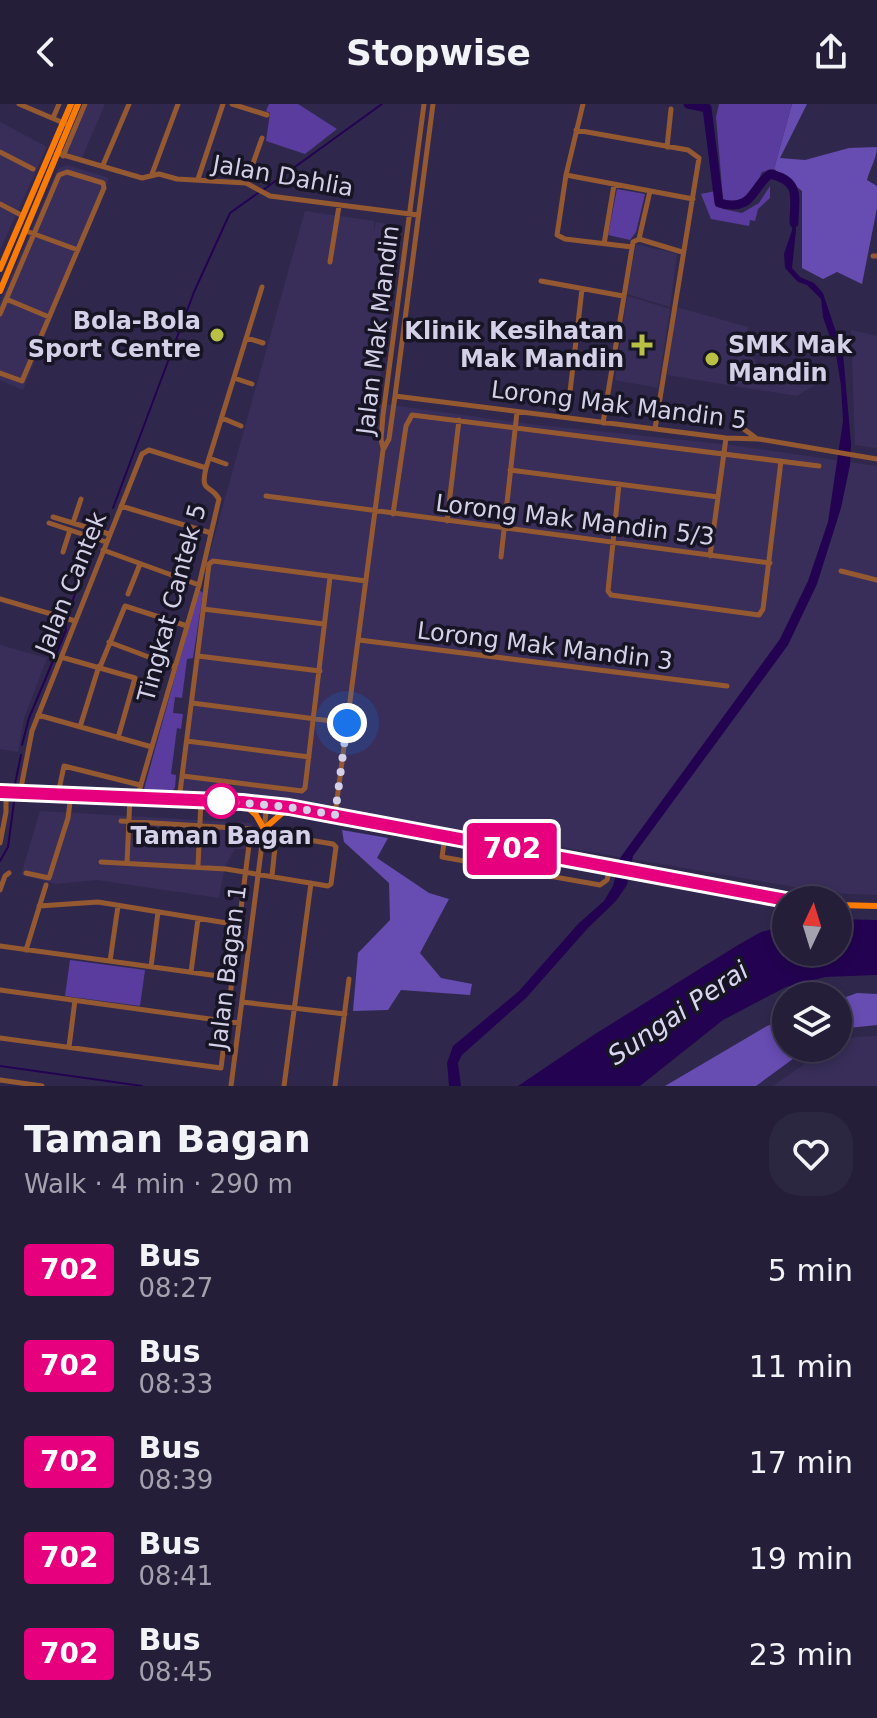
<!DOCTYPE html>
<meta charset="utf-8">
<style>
:root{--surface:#241e39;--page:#2c2741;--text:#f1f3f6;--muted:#a3a2ae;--line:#413c53}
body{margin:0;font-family:"DejaVu Sans",sans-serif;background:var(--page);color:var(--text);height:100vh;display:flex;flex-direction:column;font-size:30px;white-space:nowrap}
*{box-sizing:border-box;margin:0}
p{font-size:26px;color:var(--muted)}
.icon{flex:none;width:44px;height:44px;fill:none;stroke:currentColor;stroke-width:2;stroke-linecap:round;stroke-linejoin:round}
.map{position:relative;height:982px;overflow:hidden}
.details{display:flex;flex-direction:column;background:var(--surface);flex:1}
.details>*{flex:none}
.badge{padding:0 16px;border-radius:6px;font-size:28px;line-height:52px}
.needle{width:52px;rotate:4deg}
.tools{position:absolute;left:772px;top:782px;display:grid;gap:16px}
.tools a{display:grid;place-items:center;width:80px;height:80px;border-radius:50%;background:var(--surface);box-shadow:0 4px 12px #0003,0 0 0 2px var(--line);font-size:40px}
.you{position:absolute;width:40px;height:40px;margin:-20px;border:6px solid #fff;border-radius:50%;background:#1a73e8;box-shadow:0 0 0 12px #1a73e833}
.map>.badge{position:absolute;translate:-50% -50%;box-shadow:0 0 0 4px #fff}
.round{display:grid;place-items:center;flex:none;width:84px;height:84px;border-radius:32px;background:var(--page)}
.head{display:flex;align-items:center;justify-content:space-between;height:136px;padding:0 24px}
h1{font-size:38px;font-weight:700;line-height:60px}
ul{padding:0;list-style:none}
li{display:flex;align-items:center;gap:24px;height:96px;padding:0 24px}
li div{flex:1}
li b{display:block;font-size:30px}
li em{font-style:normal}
li .badge{min-width:88px;font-weight:700;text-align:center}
header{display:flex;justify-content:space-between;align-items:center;height:104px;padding:0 24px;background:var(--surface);font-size:36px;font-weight:700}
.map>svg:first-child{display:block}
.built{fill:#382e59}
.green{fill:#593c9e}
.forest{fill:#674cb2}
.water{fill:#230351}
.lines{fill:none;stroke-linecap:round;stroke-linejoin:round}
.stream{stroke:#230351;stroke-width:2}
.river{stroke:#230351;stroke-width:9}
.minor{stroke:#955931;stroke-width:5}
.major{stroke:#fa7c04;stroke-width:6}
.line-casing{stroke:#fff;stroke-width:18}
.line{stroke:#e6007e;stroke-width:12}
.walk{stroke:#d3d0e7;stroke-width:8;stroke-dasharray:0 14.4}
.poi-dot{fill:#b9c046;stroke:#171424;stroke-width:3}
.stop-dot{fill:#fff;stroke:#e6007e;stroke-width:4}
.labels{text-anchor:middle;stroke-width:7;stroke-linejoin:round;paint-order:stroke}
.street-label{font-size:24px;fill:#d3d0e7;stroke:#171424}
.poi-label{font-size:24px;font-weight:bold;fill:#d3d0e7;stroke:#171424;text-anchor:end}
.stop-label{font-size:24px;font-weight:bold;fill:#d3d0e7;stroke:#171424}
.water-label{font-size:26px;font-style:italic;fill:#dad6f1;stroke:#171424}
</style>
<header><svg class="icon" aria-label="back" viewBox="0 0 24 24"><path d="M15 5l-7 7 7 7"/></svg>Stopwise<svg class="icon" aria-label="share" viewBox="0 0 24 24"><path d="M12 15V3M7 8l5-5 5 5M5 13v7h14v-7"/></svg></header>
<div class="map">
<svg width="877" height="982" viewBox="0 0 877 982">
<rect width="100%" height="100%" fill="#30284c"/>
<path class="built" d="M84,0H105L82,54L65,48Z
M0,18L47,43L0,146Z
M67,61L109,74L23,286L0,276V198L58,65Z
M305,107L374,117V127L376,118L400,122L377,299L521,319L730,341L877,362V791L829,789L259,691L180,687L207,459Z
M636,140L677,150L670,203L627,190Z
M627,192L670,205L658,284L615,276Z
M676,203L748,223L747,246L762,265L813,270L815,281L797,292L667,271Z
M851,226L877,232V344L855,341Z
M0,541L47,554L24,614L18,648L0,645Z
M40,707L250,719L255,724L252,745H235L225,762L219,794L97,776L56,780L21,771Z
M877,932V982H773L826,945L838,944V940L854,933Z"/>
<path class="green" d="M269,0H298L337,25L305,50L266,37L270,9L266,7Z
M719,0H792L774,65L762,68L752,90L733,98L723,95L716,13Z
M770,82V94L758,105L755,117L750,116L749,122L711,115L701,90L715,87V101L723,105L742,109L759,99Z
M617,85L645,90L636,128L630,136L608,131Z
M199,486L203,489L193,554L187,555L182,594L175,593L173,609L183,610L181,625L177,624L171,670L176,671L175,683L171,689L144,685Z
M70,856L145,866L140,902L65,892Z"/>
<path class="forest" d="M792,0H807L780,54L805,56L849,44L877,43C877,53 870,65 867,76L877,82V104L862,180L837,168L823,175L802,164V87L774,65Z
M342,726L388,734L377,754L429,789L449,795L420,849L441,874L472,880L470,891L401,886L388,906L353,907L358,849L390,816L389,779L344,738Z
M857,889L877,890V921L848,924L838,929V896Z
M786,915V944H808L756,982H665L767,922Z"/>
<path class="water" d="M794,107L796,127L792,164L800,173L814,179L823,189L843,249L851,339L850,361L841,404L817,480L788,541L633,752L627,781L616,797L588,824L526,894L462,951L458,959L461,982H449L447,959L453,942L519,887L578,820L604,797L613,782L620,754L780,535L808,477L828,418L843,317L841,282L836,250L823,213L821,195L807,181L798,178L785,164L784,150L792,126Z
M838,815L877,816V871L825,873L786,883L723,916L640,982H518L595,930L738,841L761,828L786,822V848H838Z"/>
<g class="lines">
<path class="stream" d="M263,86L382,0
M113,404L194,188L230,109L258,89
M67,512L86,460
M22,641L29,614L66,526L65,518
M15,680L21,651
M0,757L8,743L14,698
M0,962L142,982"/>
<path class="river" d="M688,0L707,4L719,99C753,108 750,86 770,70C802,77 794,95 794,119"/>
<path class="minor" d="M19,0L66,20
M232,0L267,11
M583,0L566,71L557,131L565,135L632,143
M53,14L59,0
M576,26L688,46L699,54L655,325
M667,43L671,5
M0,48L33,65
M57,49L142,74L159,70L177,75L246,79L270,92L418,111
M63,52L85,0
M103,61L129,0
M152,70L178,0
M566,71L693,95
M198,75L223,0
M246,79L262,34
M0,100L23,112
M26,127L78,146
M639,135L650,87
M604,140L614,81
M873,152H877
M330,158L339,102
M541,177L623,192
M6,195L49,213
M0,210L59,71L67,68L103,79L104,84L22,277L0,269
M247,234L263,239
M534,249L612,259
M234,274L252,280
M395,292L726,334L759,335L877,355
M568,305L582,185
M222,314L241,322
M603,319L633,138L639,135L682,148
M741,323L756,334
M383,344L381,335L383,311L424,0
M209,354L226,360
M510,366L718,393
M619,380L608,487L611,491L759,511L763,505L781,357
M266,392L770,459
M121,402L211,429
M393,410L406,322L412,311L819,362
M53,413L109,430
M447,417L459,316
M49,419L106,438
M73,419L81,395
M103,446L199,481
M63,448L70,426
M710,452L726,334
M501,453L517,308
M841,467L877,476
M128,490L140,460
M0,495L75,517
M203,505L324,520
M359,536L727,582
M109,538L175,563
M198,552L320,567
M61,553L135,574L118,634
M100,563L125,502L187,522
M192,599L347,619
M38,611L152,643
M80,623L99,562
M187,637L309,653
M183,672L302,687L305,684L330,473
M20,689L32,627L142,350L149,346L206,364
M58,690L64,662L140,681
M137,694L199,481L219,395C210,379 200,390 206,364L262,183
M179,696L209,460L213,457L366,477
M335,711L383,346L389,335L395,292L433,0
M445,732L442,753L600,781L607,776L610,763
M0,739L6,708V688
M101,758L226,765L328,782L331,780L336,743L333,740L278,731L276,733L272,772
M127,759L130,693
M198,762L201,696
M26,769L49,774L68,714L71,691
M0,786L5,772L9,769
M39,802L98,798L239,821
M0,842L233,874
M26,846L46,781
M110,857L118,802
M151,863L158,808
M191,868L198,815
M0,886L239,919
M242,898L345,910
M0,934L221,964L251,725L121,717
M69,943L75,896
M0,976L42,982
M231,982L267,701
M284,982L311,779
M335,982L349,875"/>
<path class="major" d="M0,165L71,0
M0,187L78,0
M0,688L242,698L289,703L786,796
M242,698L256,711L264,725L289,703
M838,801L877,802"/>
</g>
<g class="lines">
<g class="line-casing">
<path id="line" d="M0,688L242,698L289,703L786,796"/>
</g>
<use href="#line" class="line"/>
<path class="walk" d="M221,697L289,703L335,711L347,619"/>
</g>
<g class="poi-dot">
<circle cx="217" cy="231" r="8"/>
<path d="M638 229h8v8h8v8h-8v8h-8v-8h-8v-8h8z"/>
<circle cx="712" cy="255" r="8"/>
</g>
<circle class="stop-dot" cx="221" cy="697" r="16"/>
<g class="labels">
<g class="street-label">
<text transform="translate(283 72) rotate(10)" y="8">Jalan Dahlia</text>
<text transform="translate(378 226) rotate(-83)" y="8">Jalan Mak Mandin</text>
<text transform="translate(619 301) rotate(7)" y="8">Lorong Mak Mandin 5</text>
<text transform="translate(575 416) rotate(7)" y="8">Lorong Mak Mandin 5/3</text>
<text transform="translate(71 479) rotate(-68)" y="8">Jalan Cantek</text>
<text transform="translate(172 499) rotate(-75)" y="8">Tingkat Cantek 5</text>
<text transform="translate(545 542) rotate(7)" y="8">Lorong Mak Mandin 3</text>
<text transform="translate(228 863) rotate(-83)" y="8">Jalan Bagan 1</text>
</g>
<g class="poi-label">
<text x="201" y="225">Bola-Bola<tspan x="201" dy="28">Sport Centre</tspan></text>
<text x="624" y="235">Klinik Kesihatan<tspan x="624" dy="28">Mak Mandin</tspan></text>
<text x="728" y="249" text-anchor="start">SMK Mak<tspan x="728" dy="28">Mandin</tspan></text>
</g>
<g class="stop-label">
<text x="221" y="740">Taman Bagan</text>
</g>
<g class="water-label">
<text transform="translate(678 909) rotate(-34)" y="9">Sungai Perai</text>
</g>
</g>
</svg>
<div class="tools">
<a><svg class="needle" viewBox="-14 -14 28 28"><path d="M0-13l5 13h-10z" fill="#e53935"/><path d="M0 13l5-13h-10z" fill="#a3a2ae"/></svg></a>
<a><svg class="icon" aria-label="layers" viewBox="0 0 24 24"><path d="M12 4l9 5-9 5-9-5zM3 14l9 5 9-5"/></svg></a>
</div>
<div class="you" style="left:347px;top:619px"></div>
<b class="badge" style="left:512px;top:745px;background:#e6007e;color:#fff">702</b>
</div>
<section class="details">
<div class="head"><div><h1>Taman Bagan</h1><p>Walk · 4 min · 290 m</p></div><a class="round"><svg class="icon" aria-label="heart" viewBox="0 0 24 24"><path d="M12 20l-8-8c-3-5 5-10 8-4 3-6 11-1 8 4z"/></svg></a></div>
<ul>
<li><span class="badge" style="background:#e6007e;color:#fff">702</span><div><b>Bus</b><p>08:27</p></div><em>5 min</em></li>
<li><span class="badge" style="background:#e6007e;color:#fff">702</span><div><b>Bus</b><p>08:33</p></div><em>11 min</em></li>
<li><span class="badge" style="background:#e6007e;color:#fff">702</span><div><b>Bus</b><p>08:39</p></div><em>17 min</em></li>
<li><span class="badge" style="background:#e6007e;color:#fff">702</span><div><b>Bus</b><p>08:41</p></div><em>19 min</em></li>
<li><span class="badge" style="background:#e6007e;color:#fff">702</span><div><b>Bus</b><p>08:45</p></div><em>23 min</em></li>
</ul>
</section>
